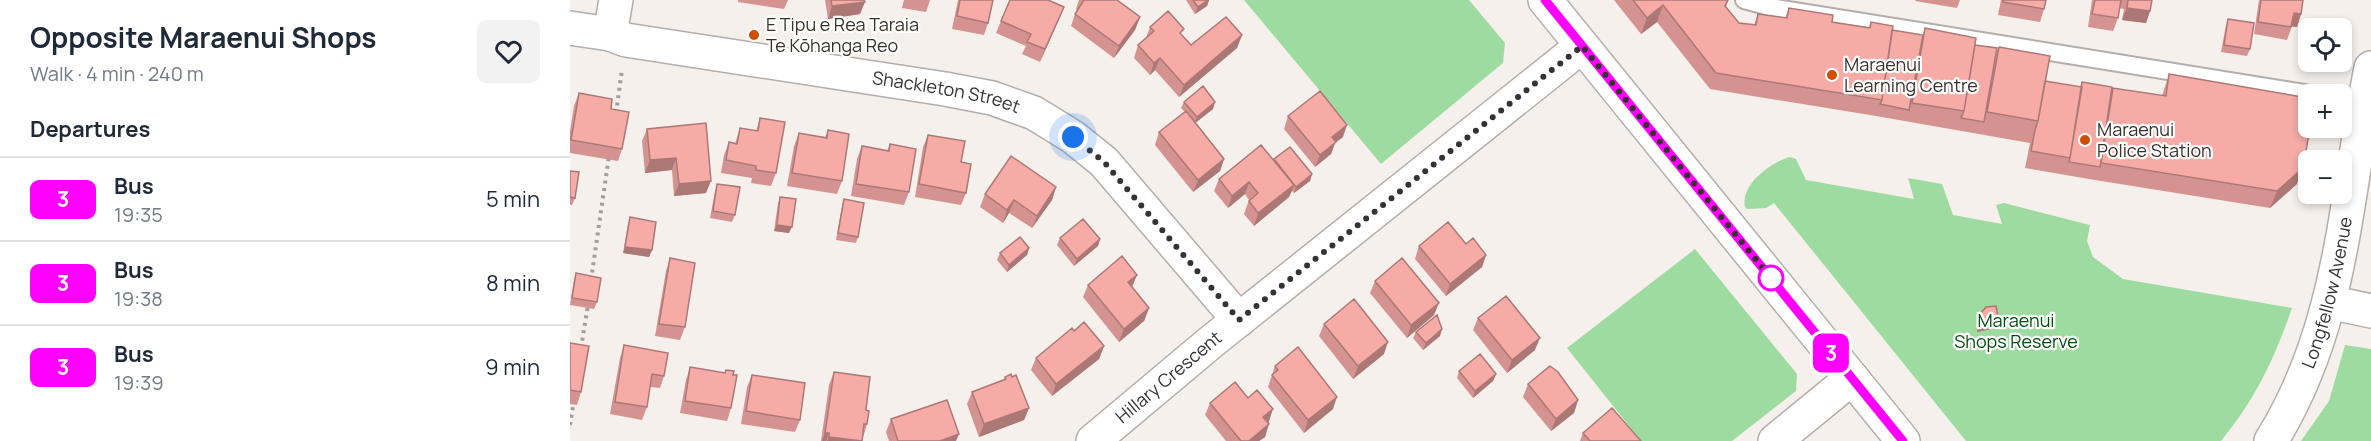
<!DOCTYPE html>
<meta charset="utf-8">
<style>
:root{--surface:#fff;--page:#f2f2f3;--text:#1f2937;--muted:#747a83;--line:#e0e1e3}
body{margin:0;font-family:Manrope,sans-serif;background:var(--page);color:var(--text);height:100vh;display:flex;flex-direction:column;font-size:22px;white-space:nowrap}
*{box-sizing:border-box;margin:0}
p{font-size:20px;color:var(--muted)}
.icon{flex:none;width:33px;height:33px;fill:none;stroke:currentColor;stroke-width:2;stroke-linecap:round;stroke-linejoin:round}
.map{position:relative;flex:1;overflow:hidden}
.side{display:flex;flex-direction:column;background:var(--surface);width:570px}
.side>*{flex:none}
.badge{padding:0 12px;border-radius:9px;font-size:21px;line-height:39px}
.fabs{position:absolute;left:1728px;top:18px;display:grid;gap:12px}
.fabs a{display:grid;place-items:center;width:54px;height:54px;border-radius:9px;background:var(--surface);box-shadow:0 3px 9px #0003;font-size:30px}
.you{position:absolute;width:30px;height:30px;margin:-15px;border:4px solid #fff;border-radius:50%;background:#1a73e8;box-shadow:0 0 0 9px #1a73e833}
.map>.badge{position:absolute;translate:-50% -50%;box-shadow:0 0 0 3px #fff}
h2{padding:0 30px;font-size:22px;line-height:54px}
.round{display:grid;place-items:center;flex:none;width:63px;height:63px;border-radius:9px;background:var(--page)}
.summary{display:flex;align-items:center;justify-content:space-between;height:102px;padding:0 30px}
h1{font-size:28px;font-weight:700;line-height:45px}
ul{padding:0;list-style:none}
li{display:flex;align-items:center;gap:18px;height:84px;padding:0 30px;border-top:2px solid var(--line)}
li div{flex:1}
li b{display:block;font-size:22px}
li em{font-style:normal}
li .badge{min-width:66px;font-weight:700;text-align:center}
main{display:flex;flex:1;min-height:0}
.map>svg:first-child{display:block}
.green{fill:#9edba0}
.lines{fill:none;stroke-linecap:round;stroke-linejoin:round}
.service-casing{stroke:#b3aeab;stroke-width:20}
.minor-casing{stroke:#b3aeab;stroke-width:36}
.tertiary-casing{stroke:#b3aeab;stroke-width:36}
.path{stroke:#a19e9b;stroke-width:4;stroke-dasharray:3 4.5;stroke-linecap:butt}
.service{stroke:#fff;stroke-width:16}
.minor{stroke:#fff;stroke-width:33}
.tertiary{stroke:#fff;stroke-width:33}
.wall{fill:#d49390}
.shaded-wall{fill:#ac7875}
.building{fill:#f6aba7;stroke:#ac7875;stroke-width:1.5}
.line-casing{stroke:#fff;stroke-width:14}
.line{stroke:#f0f;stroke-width:9}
.walk{stroke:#353332;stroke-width:6;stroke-dasharray:0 10.8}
.poi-dot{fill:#d14d00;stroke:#fffefd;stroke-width:2}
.stop-dot{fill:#fff;stroke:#f0f;stroke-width:3}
.labels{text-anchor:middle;stroke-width:4.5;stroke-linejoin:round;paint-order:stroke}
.poi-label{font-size:18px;fill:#353332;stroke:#fffefd;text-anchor:start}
.street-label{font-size:18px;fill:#353332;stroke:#fffefd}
.park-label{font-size:18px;fill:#024d12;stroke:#fffefd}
</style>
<main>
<section class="side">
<div class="summary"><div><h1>Opposite Maraenui Shops</h1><p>Walk · 4 min · 240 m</p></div><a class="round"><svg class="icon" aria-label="heart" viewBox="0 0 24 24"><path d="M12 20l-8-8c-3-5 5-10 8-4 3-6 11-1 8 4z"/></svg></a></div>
<h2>Departures</h2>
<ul>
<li><span class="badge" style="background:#f0f;color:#fff">3</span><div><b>Bus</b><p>19:35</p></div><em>5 min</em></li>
<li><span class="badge" style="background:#f0f;color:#fff">3</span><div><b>Bus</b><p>19:38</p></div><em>8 min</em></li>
<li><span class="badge" style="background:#f0f;color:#fff">3</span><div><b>Bus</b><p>19:39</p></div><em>9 min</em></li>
</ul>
</section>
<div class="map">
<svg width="1801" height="441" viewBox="0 0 1801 441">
<rect width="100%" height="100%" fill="#f5f0ec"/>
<path class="green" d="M674,0H899L935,43L933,63L811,164Z
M1220,157L1226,159L1236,180L1344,199L1338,178L1372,184L1383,215L1432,224L1426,205L1434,203L1520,225L1517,241L1523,257L1553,279L1722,308C1704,360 1686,398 1651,441H1396L1204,203L1196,208L1177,209L1175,207C1170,185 1201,162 1220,157Z
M1125,249L1227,374L1226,391L1162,441H1071L997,348Z
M1775,345L1801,349V441H1731L1759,401Z"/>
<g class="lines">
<g class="service-casing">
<path id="service" d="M1174,0L1200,7L1741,94
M1772,100L1794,103"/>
</g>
<g class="minor-casing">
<g id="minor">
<path id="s1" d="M0,28L40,34L56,40L375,89L422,98L464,113L503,137L534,162L669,320"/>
<path d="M40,34L46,0"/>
<path d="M1759,302L1801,311"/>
<path id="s2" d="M523,441L641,342L1012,46"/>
<path d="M1205,441L1282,378"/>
<path id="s3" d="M1701,441C1773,326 1775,198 1801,68"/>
</g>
</g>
<g class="tertiary-casing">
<path id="tertiary" d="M975,0L1333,441"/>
</g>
<path class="path" d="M46,113L52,70
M21,280L39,156
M11,348L18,305
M0,425L4,400"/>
<use href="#service" class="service"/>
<use href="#minor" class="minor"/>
<use href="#tertiary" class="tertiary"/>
</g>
<path class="wall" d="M168,0H218L214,9L168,2Z
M255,0H294L290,14L258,19Z
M334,0H360L356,12L332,8Z
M388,0H423L418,23L414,35L382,29Z
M509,0H547L570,17L565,30L544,58L501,26L505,14L508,11L506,9Z
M616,0H639L637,6L625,14Z
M1044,0H1158L1156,7L1169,23L1184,25L1188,14L1215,18L1219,8L1262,22L1299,27L1301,22L1322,30L1353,35L1355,28L1405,45L1425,58L1429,47L1475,81L1510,87L1512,82L1542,91L1592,96L1599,74L1727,184L1700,208L1525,180L1455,168L1460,143L1306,116L1140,89L1087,22L1071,34Z
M1346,0H1390L1387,8L1345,1Z
M1431,0H1476L1474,9L1470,22L1428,15Z
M1522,0H1582L1580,11L1576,23L1552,20L1554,9L1549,8L1548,18L1543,31L1518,27Z
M1689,0H1733L1731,14L1727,27L1722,26L1717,40L1684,34Z
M489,19L470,62L452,54L456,46L426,33L431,21Z
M1658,19L1680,49L1677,56L1651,52L1656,25Z
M580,27L612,35L621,45L672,35L667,48L609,97L585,70L580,75L564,58L568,45L576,38Z
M9,93L41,109L52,149L48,161L0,153V131L4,106Z
M614,102H645L643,109L625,123L654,159L650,171L623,192L585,145L589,132L615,112L611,108Z
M718,116L773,137L765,143L761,154L745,167L714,129Z
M190,118L206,173L201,186L181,183L182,178L151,173L154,155L159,142L165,144L170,128L186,131Z
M136,123V193L104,196L102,170L75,173L72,141L77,129Z
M258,130L272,181L267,194L217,186L224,146L229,133L255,137Z
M358,135L391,162L396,193L391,205L345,197L353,147Z
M320,144L339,192L334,205L281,196L287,159L292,146L317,151Z
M703,160L742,174L740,181L724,193L722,191L719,197L684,226L674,214L679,200L675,194L658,208L644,191L649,179Z
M0,171L5,198L2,205H0Z
M147,184L165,215L162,222L140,218L145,191Z
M486,187L482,200L462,228L439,213L433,223L410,207L415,194Z
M210,197L219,233L204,231L208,203Z
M274,199L288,237L286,243L266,240L272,206Z
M60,217L82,250L79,257L53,253L58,224Z
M490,238L530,239L528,246L504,266L487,245Z
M896,244L916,255L912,267L876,296L845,259L849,246Z
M459,248L457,255L437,272L427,260L430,253Z
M100,258L115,327L110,340L85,336L96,271Z
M6,273L27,302L24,309L0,305L4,280Z
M805,281L864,315L837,338L800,293Z
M518,285L562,287L579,308L574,321L549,342L513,297Z
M1410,314L1429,322L1426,328L1407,332V321Z
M908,318L965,350L937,373L903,330Z
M754,324L814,354L783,379L749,336Z
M504,331L534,346L529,359L482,396L461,370L466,358Z
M846,332L870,336L853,350L843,338Z
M0,343L11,392L7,405L0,404Z
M54,345L94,376L90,388L80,387L77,407L72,420L40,414L50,358Z
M705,366L763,409L734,433L698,387Z
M120,367L154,373L156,370L163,375L161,408L157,421L110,413L116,380Z
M889,371L926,374L923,381L903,398L887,378Z
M264,372L296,410L297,424L292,441H251L259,385Z
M182,375L230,420L225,432L171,424L177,387Z
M435,377L459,408L454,420L409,437L397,404L402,392L433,380Z
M958,384L1008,400L1004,413L981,431L953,397Z
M678,398L699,421L695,437L689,441H656L635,415L640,403Z
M321,419L386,441H319L316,432Z
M1013,433L1071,441H1010Z"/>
<path class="shaded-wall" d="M638,0H639L637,6L625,14L628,7Z
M295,2L290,14L258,19L262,6Z
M1093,5L1087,22L1071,34L1077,18Z
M494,7L489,19L470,62L475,49Z
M1557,8L1580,11L1576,23L1552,20Z
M1724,13L1731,14L1727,27L1719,26Z
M570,17L565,30L544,58L549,46Z
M672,35L667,48L609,97L614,85Z
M590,58L585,70L580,75L584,63Z
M645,102L643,109L624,124L627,117Z
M777,125L773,137L765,143L761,154L745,167L750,155L762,137Z
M106,158L102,170L75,173L80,160Z
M654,159L650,171L623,192L628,180Z
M1733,168L1727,184L1700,208L1707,191Z
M742,174L740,181L724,193L726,187Z
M141,181L136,193L104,196L109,184Z
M679,182L675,194L658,208L662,196Z
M724,185L719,197L684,226L688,213Z
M486,187L482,200L462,228L467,216Z
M444,200L439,213L433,223L437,210Z
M207,225L222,227L219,233L204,231Z
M530,239L528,246L504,266L507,259Z
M55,247L82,250L79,257L53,253Z
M459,248L457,255L437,272L439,265Z
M916,255L912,267L876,296L880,284Z
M567,275L562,287L553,295L558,282Z
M869,303L864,315L837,338L841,325Z
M579,308L574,321L549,342L554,329Z
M1429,322L1426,328L1407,332L1410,325Z
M872,329L870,336L853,350L856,343Z
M970,338L965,350L937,373L942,360Z
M818,342L814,354L783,379L788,366Z
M534,346L529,359L482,396L486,384Z
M926,374L923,381L903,398L905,391Z
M767,397L763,409L734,433L738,420Z
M1008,400L1004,413L981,431L986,419Z
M459,408L454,420L409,437L414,424Z
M703,409L699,421L689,430L693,417Z
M699,424L695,437L689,441H679Z
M255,433H259L256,441H252Z
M389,434L386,441H370Z
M259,437L288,441H257Z"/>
<path class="building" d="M261,0H294L295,2L262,6Z
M390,0H423L418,23L387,16Z
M440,0H478L494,7L475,49L457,42L461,34L431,21Z
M514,0H547L570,17L549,46L505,14Z
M623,0H638L628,7Z
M1063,0H1158L1155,6L1169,23L1186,25L1188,14L1217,18L1219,8L1263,15L1262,22L1300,28L1301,22L1323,26L1312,100L1146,73L1093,5L1077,18Z
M1433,0H1476L1474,9L1433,2Z
M1525,0H1551L1548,18L1522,14Z
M1558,0H1582L1580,11L1557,8Z
M1691,0H1733L1731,14L1724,13L1721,27L1688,22Z
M598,11L614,29L610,33L621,45L656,17L672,35L614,85L590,58L584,63L568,45L584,31L580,27Z
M1658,19L1684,23L1680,49L1654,45Z
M1355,28L1406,38L1394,111L1342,103Z
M1322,30L1353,35L1339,110L1310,104L1312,100Z
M1405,45L1427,48L1414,122L1391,118L1394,111Z
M1429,47L1480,56L1468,121L1417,112Z
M1599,74L1738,98V128H1740L1733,168L1707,191L1531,163L1543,88L1596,96Z
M1475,81L1512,87L1500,158L1461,151L1465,130L1468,121Z
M1512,82L1542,87L1530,167L1499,162L1500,158Z
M633,86L645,102L627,117L614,102Z
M750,91L777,125L762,137L766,142L750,155L718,116Z
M9,93L42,99L41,109L59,112L52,149L1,140Z
M616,111L654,159L628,180L589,132Z
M190,118L215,122L206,173L186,170V166L156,160L159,142L167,144L170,128L188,131Z
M136,123L141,181L109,184L106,158L80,160L77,129Z
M258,130L279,134L272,181L222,173L229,133L257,138Z
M358,135L395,141L391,162L401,164L396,193L349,184Z
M320,144L346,149L339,192L286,184L292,146L319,151Z
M691,145L724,185L688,213L679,201L688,193L679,182L662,196L649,179Z
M720,147L742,174L726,187L704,159Z
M441,156L486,187L467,216L444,200L437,210L415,194Z
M0,171L9,172L5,198L0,197Z
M147,184L170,187L165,215L143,211Z
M210,197L226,199L222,227L207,225Z
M274,199L294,203L288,237L268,233Z
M60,217L86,222L82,250L55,247Z
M513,219L530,239L507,259L490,238Z
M878,222L896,244L903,238L916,255L880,284L849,246Z
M450,237L459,248L439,265L430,253Z
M552,256L567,275L558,282L579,308L554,329L518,285Z
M100,258L125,263L115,327L89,324Z
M832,258L869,303L841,325L805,281Z
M6,273L31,278L27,302L2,298Z
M936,296L970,338L942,360L908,318Z
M784,299L818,342L788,366L754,324Z
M1426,306L1429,322L1410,325V314L1416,307Z
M867,315L872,329L856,343L846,332Z
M514,322L534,346L486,384L466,358L502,328L504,331Z
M0,343L19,346L11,392L0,390Z
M54,345L98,353L94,376L82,374L77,407L45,402Z
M728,347L767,397L738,420L702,375L708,370L705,366Z
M910,354L926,374L905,391L889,371Z
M980,366L988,372L1008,400L986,419L958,384Z
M120,367L155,373L156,370L164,371L163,375H167L161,408L115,401Z
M264,372L300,377L296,410L299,411L297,424H294L292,441L259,437V433H255Z
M441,374L442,377L446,375L459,408L414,424L402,392L436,379L435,377Z
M182,375L235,383L230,420L176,411Z
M665,382L678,398L687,390L703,409L693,417L699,424L679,441H671L640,403Z
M377,400L389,434L370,441H328L321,419Z
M1042,408L1071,441H1020L1013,433Z"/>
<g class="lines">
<g class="line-casing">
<path id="line" d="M975,0L1333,441"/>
</g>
<use href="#line" class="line"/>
<path class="walk" d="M503,137L534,162L669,320L1012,46L1201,278"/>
</g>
<g class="poi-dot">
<circle cx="184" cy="35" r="6"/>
<circle cx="1262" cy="75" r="6"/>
<circle cx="1515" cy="140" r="6"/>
</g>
<circle class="stop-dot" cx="1201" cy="278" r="12"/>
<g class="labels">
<g class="poi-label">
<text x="196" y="31">E Tipu e Rea Taraia<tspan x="196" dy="21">Te Kōhanga Reo</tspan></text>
<text x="1274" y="71">Maraenui<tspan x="1274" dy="21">Learning Centre</tspan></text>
<text x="1527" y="136">Maraenui<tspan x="1527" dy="21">Police Station</tspan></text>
</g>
<g class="street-label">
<text dy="6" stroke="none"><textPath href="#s1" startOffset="382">Shackleton Street</textPath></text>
<text dy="6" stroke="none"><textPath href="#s3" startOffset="160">Longfellow Avenue</textPath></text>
<text dy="6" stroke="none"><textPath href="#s2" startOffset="99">Hillary Crescent</textPath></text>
</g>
<g class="park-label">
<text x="1446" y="327">Maraenui<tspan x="1446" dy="21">Shops Reserve</tspan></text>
</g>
</g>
</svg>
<div class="fabs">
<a><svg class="icon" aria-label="locate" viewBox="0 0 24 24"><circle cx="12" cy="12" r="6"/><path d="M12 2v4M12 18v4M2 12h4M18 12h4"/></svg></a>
<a>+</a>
<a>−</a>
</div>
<div class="you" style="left:503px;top:137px"></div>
<b class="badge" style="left:1261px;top:353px;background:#f0f;color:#fff">3</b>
</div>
</main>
